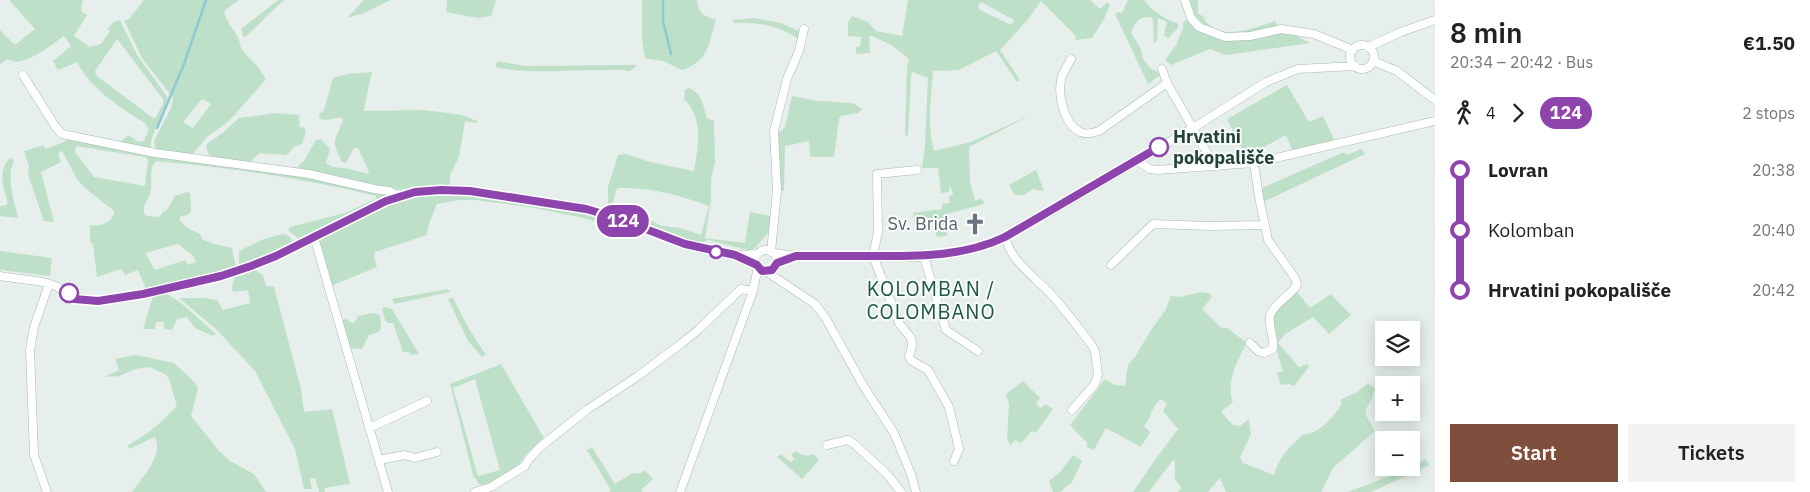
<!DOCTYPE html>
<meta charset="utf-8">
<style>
:root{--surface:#fff;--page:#f2f2f2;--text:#222;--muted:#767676;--accent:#804e3d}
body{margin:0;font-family:"IBM Plex Sans",sans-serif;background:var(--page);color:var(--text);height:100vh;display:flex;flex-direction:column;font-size:19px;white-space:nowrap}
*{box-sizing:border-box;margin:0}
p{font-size:16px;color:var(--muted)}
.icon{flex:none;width:28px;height:28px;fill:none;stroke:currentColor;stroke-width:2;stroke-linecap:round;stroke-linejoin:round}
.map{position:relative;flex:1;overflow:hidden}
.details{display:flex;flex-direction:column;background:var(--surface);width:375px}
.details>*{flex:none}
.badge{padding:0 10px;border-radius:16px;font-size:18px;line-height:32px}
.buttons{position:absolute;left:1375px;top:321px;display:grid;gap:10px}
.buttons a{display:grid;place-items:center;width:45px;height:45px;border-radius:0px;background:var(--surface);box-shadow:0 2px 12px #0003;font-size:25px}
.map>.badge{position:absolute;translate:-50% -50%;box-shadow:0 0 0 2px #fff}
.legs{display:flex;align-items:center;gap:8px;height:55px;padding:0 15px;font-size:16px}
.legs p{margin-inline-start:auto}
.overview{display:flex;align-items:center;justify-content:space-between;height:85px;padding:0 15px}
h1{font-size:28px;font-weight:600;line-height:38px}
.primary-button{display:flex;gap:10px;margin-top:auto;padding:10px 15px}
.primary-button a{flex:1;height:58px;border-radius:0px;background:var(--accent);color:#fff;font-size:20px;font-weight:600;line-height:58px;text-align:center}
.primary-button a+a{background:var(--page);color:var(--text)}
ul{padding:0 15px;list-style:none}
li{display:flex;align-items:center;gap:18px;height:60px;font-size:19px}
li i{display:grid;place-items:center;width:8px;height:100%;margin:0 6px;background:currentColor}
li i::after{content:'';width:12px;height:12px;margin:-6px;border:4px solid;border-radius:50%;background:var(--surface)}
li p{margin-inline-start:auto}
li:first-child i{background:linear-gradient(#0000 50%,currentColor 0)}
li:last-child i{background:linear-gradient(currentColor 50%,#0000 0)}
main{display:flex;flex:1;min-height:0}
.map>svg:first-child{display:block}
.green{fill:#bfe0c8;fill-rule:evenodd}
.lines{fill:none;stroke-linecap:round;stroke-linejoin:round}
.stream{stroke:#8ec9d4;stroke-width:2.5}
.minor-casing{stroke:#a8b8b2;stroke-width:9}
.minor{stroke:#fff;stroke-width:8}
.line-1-casing{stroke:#fff;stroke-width:11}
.line-1{stroke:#8e44ad;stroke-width:8}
.stop-1-dot{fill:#fff;stroke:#8e44ad;stroke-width:2.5}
.labels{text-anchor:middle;stroke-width:4;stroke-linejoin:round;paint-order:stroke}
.stop-label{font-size:18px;font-weight:bold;fill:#24423a;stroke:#f7fbf9;text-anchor:start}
.worship-label{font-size:18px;fill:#5b616d;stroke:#f7fbf9;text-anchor:end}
.quarter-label{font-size:20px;letter-spacing:1px;fill:#1f5548;stroke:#f7fbf9}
</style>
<main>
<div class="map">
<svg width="1435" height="492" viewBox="0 0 1435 492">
<rect width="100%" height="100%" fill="#e6efeb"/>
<path class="green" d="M9,0H83L81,11L87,15L74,36L90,47L101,44L110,31L107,29L114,22L120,20L137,55L168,98C169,114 149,129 151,149L119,144L128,135L139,142L144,141L149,129L145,123C120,108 90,88 77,62L58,70L53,61L71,46L64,36C52,44 22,70 8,59L0,64V30L15,45L35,29ZM117,39L163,99V104L156,117L153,118L97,76L95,71Z
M144,0H239L224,11C227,26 240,33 241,49L258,67L266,79L230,120L207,137L191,156L156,149L154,141L171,108L173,98L142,58L124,20L129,19ZM202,99L211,104L193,128L183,122Z
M278,0H285C270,11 260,25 245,37L243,36L241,29Z
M364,0H391L364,13L347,18Z
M447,0H496L491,16L478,18L446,12Z
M642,0H697C698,13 704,17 716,19C709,43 709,61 682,70L663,61L645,58L642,39Z
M908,0H1090L1100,9L1107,2L1110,5L1104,19L1092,38L1075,40L1076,36L1041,1L1029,18L1000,50L1020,80L1017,82L996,51L959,70L933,71C931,97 927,125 934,151L971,142L1031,115L969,147L970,181L975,201L982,198L984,204L947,214L946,229L948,235L937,237L934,224L915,227L913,213L942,209V204L950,203L949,196L953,195L951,188H949V192L941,193L938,168H922L925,145L928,78L913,72L911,74L908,136L905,135L907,67L909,59L893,46L872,36H869L870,53L856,54V47L860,46L861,37L848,36V22L852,16L868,22L876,31L902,36ZM981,2L1014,20L1011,25L980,10L978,6Z
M1128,0H1144C1153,12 1164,18 1178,24V28L1168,38L1164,35L1167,22L1158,18L1157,41L1154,43L1153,20L1152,17C1140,16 1134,21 1131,33L1141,49L1143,59L1150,68L1162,74L1148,84L1115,14L1118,12L1122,13Z
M1188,0H1198V14L1203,16C1214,44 1255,28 1275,21L1278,26C1268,29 1257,33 1247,34C1220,38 1196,27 1188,0Z
M754,18L781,23L801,32L799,40C781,25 756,22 733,23V20Z
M1189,19L1230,40L1256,38L1273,32L1291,33L1310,43L1226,55L1210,49L1171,65L1165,60L1176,45L1183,28V22Z
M497,61L526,66L636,65V67L629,71C620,69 611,70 601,70C566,69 531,75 496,67Z
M372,72L367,94L364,111L424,110L462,115L477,121L478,123L465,121L459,157L450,175V186L402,190L374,187L296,168L304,161L316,140L321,139L330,149L326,163L332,167L345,168L369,174L368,169L358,148H354L346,163L342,162C332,140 333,144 343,121L342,118C334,117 329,122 320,119L319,114L324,110L333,78L348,74Z
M1287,85L1309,122L1323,116L1334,140L1293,152L1286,135L1246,157L1227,119Z
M688,88C702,92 703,105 707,118L714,121L715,162L711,179V200L705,238L745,243L750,212L772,216L768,233L753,250H747L709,240L697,244L614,212L615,210L622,209L632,215L642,216L662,226L680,228L701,235L709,206C680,195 650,187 618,188C612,195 617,203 608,209V187L618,155L625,154L650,162L694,171C698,146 704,118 684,99L685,90Z
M792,96L818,101L853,103L862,109L858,113L841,116L839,119L834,157H810L809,141L785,146L784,191H780L778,134L785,127Z
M276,113L299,115L300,128L303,127C308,131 304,139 302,144L294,147L289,153L285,155L260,153L254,158L252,162L213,157L209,155L206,147L208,143L224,132L239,118Z
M68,138L286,172L388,194L389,195L299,239L288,230L290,227L345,213L376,199V196C303,178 230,168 156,161C149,168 152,180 151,190C150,198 142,206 144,213L147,216L160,217L162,213L167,210L175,196L187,192L190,193L191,211L188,215L181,216L179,220L189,229L200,234L202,239L214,244L232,248L236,267L146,289L138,270L125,275L121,269L97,277L93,244L90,242V225C100,227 113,223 114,211L85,188L77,179L62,151L58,153L61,162L41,172L54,222L44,221L28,175L29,166L24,151L44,145L45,149L64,142ZM76,146L145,157L148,160L145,186L94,177L75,152ZM178,244L192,255L196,262L188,265L185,260L155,270L145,253Z
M1361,149L1365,154L1263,202L1260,189L1344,152L1346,155Z
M10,158L14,160C6,179 14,199 18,218L0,216V206L7,205C8,200 6,198 5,193C1,182 1,166 10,158Z
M1036,170L1044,191L1033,189L1024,195H1015L1009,185Z
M439,194C486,196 536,201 583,211C601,215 619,224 636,231L635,234L584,218L529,207L475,200H459L437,204L428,226L427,235L375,252L374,257L377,267L331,286L319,245L322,237L388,204L418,196Z
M282,234C288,234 290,237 293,242L260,258L239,266V251L264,239Z
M0,251L52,258L50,276L0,270Z
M255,270L263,275L266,286L274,287L301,389L304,412L332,409L350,484L324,488L325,492H319L315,478L310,479L312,489H304L295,449L255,371L217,330L179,298H204L217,300L223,310L250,303L248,290L233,292L232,287L235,276Z
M448,289L450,292L394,304L392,299Z
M1201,292L1209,293L1212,297L1202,309L1221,328H1227L1247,343C1238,359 1225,383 1233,402L1221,412L1233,425L1240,426L1249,419L1251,434L1240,457L1243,463L1274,475C1279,456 1290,447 1303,434C1317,436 1336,415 1342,403L1340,400L1357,392L1368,383L1375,389L1373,393L1372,399L1366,409V415L1375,431L1333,468L1321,492H1226L1220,478L1208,492H1178L1181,488L1175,479V461L1173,460L1149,492H1133L1157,457L1178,429L1163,411L1167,404L1161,399C1150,408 1152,417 1144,426L1150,432L1141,447L1106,428L1094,450L1087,447V443L1070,425L1105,379L1115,385L1125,386L1128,365L1135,357L1151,330L1165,311L1171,296L1180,297Z
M1297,292L1310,308L1331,294L1351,315L1329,334L1313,317L1285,334L1278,343L1299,367L1307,364L1309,367L1294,386L1289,384L1281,385L1277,373L1283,371C1278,356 1267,324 1276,310C1281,303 1290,297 1297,292Z
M167,294L181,303L216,334L213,336L195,328L187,317L177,319L172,330L164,329V322H156L155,329H143L153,296Z
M453,298L469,329L486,355L482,357L468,341L448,299Z
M386,307L392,309L419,354L411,355L409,352H403L393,323H388L385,320L382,308Z
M374,313L380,315L381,328L379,332L369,335L362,349L349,348L340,320L346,319L352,323L355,322L358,316Z
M136,355L174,363L196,384L198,389L191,416L219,451L230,461L254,474L266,492H132C142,477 164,456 155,437L129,449L128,445C147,435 162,422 177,406L169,379L166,375L150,367L135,369L120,376L104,377L119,370L115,359Z
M501,364L544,438L525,455L518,467L503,477L484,485L479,484L473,475L450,384ZM475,379L500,470L478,476L453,388Z
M1023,381L1040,398L1036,403L1040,408L1046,404L1053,409L1036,433L1032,431L1021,443L1015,440L1011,445L1007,440L1009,404L1006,394Z
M592,447L615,484L633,473L639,474L645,470L653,479L643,488L642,492H609L611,490L587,450Z
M795,451C801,455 806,457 813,454L819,460L802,479L777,457L781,454L791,462L794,459L791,455Z
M1073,455L1082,461L1072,482L1060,492H1053L1049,481L1060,472Z
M1425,459L1430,465L1371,492H1348L1411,468Z"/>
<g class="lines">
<path class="stream" d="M663,0V21L671,54
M157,128L184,64L206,0"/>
<g class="minor-casing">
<path id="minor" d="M1185,0L1191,18L1199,27L1225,37L1250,36L1281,29L1314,34L1353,50
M1350 57a12 12 0 1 1 24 0a12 12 0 1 1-24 0Z
M1368,47L1401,32L1435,20
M1071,59C1068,65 1062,73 1061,80C1058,96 1064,124 1080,132C1086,135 1093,133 1099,131L1167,83
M1373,61L1397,71L1435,100
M1162,69L1167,83L1214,165
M23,75L55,126L62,134L155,153L309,174L374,189L389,191L399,197
M1137,161L1150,169L1157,170L1254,163L1435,121
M917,170L877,174L878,232L873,256L899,323C903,330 913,336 912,344C912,349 910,353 909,357L912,361L928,370L949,407L959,449L954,461
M314,237L388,492
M1005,237C1012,263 1034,276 1051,294C1065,310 1078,327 1091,344L1095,351L1098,374L1095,384L1072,410
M755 261a11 11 0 1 1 22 0a11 11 0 1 1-22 0Z
M771,252L777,190L774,131L787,79L799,51L804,29
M774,253L796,256L924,257L952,253L991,244L1050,212L1193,128L1266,82L1298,69L1355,66
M924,257L946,330L978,351
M1111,265L1153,224L1210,226L1265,225
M767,272L815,304L825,317L864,387L894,433L911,474L916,492
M0,276C25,281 56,278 74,299L99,301L143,294L221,276L251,266L276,256L386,201L415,192L441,190L470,191L586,209L614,217L685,244L735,255L758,254
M1250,343L1258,351L1264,353L1273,349C1275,338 1268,327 1270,316C1273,304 1290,296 1297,285L1295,278L1268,240L1259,197L1254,163
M369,428L427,401
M827,445L848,440L853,443L887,474L901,492
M379,460L405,455L415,458L437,452
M47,492L34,455L30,350L34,327L49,284
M475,492L491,487L525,466L529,459L540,447L588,409L638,376L682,343L698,330L741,289L753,291
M680,492L753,291L758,267"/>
</g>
<use href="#minor" class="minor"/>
</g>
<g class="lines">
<g class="line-1-casing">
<path id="line-1" d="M69,293L74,299L98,301L143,294L221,276L251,266L276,256L386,201L415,192L441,190L470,191L586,209L614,217L685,244L735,255L757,265L762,271L772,270L777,263L796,256C822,256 847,256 873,256C918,256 963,257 1005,237L1159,147"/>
</g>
<use href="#line-1" class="line-1"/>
</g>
<defs>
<g id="church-bare" transform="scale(1.725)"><path d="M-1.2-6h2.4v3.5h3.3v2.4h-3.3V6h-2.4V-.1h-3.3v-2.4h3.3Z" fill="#6b7280" stroke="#f7fbf9" stroke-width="2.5" paint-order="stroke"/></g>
</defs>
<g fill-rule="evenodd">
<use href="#church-bare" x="975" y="224"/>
</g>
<g class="stop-1-dot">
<circle cx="1159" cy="147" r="9"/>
<circle cx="716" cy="252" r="6"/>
<circle cx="69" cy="293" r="9"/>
</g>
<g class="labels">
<g class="stop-label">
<text x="1173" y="143">Hrvatini<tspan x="1173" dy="21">pokopališče</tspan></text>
</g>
<g class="worship-label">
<text x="958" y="230">Sv. Brida</text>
</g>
<g class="quarter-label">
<text x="931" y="296">KOLOMBAN /<tspan x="931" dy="23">COLOMBANO</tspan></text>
</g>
</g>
</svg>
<div class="buttons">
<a><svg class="icon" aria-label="layers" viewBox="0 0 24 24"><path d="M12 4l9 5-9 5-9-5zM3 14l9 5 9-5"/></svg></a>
<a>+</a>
<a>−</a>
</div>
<b class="badge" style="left:623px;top:221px;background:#8e44ad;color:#fff">124</b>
</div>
<section class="details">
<div class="overview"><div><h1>8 min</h1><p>20:34 – 20:42 · Bus</p></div><b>€1.50</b></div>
<div class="legs"><svg class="icon" aria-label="walk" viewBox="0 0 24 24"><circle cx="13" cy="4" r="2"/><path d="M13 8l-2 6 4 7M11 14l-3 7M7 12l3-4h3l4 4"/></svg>4<svg class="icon" aria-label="forward" viewBox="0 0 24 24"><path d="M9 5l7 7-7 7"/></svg><b class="badge" style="background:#8e44ad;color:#fff">124</b><p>2 stops</p></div>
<ul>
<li><i style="color:#8e44ad"></i><b>Lovran</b><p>20:38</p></li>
<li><i style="color:#8e44ad"></i><span>Kolomban</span><p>20:40</p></li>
<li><i style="color:#8e44ad"></i><b>Hrvatini pokopališče</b><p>20:42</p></li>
</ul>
<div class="primary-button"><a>Start</a><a>Tickets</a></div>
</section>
</main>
